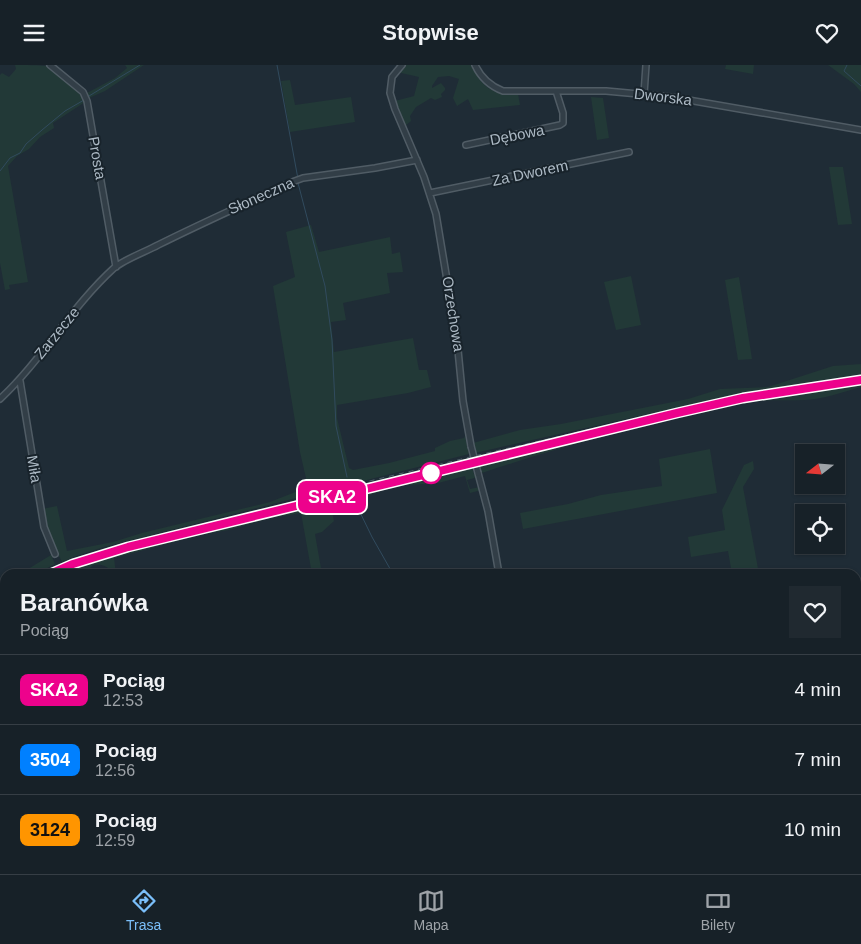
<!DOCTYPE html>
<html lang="pl">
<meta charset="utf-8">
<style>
:root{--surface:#172128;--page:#202930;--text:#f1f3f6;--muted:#9ea3a8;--line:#363e45;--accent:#7bbffa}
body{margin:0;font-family:Helvetica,sans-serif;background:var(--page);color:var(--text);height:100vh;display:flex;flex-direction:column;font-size:19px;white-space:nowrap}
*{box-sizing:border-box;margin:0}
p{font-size:16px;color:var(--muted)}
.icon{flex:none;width:28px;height:28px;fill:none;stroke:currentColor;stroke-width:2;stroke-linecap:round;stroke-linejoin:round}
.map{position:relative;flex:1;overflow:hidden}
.sheet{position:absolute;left:0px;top:504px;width:861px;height:306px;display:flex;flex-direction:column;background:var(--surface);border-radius:15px 15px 0 0;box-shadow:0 1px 4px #0004,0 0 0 1px var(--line)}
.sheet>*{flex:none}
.badge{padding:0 10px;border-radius:8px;font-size:18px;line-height:32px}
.needle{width:32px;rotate:253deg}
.fabs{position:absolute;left:795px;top:379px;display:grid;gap:10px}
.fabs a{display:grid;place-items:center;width:50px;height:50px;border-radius:0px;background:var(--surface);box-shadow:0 1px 4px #0004,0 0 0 1px var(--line);font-size:25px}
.map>.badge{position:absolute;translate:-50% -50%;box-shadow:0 0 0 2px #fff}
.round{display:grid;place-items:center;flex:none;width:52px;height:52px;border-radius:0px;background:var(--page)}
.overview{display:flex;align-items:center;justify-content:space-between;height:85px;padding:0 20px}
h1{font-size:24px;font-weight:600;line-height:38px}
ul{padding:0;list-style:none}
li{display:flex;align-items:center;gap:15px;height:70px;padding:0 20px;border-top:1px solid var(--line)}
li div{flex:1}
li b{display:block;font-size:19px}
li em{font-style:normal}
li .badge{min-width:55px;font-weight:700;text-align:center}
header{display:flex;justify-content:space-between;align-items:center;height:65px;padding:0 20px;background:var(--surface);font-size:22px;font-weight:600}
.tab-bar{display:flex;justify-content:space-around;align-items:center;height:70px;border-top:1px solid var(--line);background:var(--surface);font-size:14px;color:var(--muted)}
.tab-bar a{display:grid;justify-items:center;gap:2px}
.tab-bar .current{color:var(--accent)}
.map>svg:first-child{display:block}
.green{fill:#223937}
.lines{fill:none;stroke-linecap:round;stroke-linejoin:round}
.stream{stroke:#314b5e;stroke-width:1}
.minor-casing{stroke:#505c65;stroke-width:8}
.minor{stroke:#323e47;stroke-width:5}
.rail{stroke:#54636e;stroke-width:1;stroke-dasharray:5 5;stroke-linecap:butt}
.minor-bridge-casing{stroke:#505c65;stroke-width:8;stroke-linecap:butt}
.minor-bridge{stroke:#323e47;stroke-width:5}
.line-casing{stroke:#fff;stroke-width:11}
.line{stroke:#ed028c;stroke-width:8}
.stop-dot{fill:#fff;stroke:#ed028c;stroke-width:2.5}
.labels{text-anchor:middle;stroke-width:4;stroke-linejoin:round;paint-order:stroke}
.street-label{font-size:15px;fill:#acb9c4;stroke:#18232b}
</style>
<header><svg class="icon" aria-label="menu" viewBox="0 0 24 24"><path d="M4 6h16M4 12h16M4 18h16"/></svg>Stopwise<svg class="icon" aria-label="heart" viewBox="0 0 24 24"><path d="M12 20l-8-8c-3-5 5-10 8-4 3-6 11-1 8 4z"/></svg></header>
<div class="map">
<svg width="861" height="809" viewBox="0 0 861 809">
<rect width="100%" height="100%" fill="#1f2c36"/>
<path class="green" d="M15,0C24,0 39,0 47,1C59,7 79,25 85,37L53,58L54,63L40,72L29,84L17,91L8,101L28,217L9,220L10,224L5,225L0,198V10L2,8L9,12L16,4Z
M125,0H144L105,26L89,33L87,28L115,13L127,3Z
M405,0H471C484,24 491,29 518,29L520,40L473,45L468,34L457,41L453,33L459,14L449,11L438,12L432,21V23L441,18L445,23V25L441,29L442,32L435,35L431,33L416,42L410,51L411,56L405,61L395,36L414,31L419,12L397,7Z
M726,0H754L753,9L725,4Z
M828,0H861V27L854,19Z
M290,15L295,40L351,32L355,57L290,67L281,16Z
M591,32L603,33L609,73L597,75Z
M829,102H843L852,159L838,160Z
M311,160L319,187L390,172L392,189L400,187L403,207L387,208L390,228L343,238L346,255L331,257L334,287L413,273L419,305H427L431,322L408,328L337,340V353L349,403L353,405L389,398L435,386V383L450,376L464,373L465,371L469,389L104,482L76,491L62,497L48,468L42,444L57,441L67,486L113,477L142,468L270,437L308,422L300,387L273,221L295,212L286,167Z
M631,211L641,260L616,265L604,217Z
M739,212L752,294L738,295L725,215Z
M861,299V309L741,328L475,388L473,378L520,365L561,359L688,334L720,324L768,322L833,301Z
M861,318V322C843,327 824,334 806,335C785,336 765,334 745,338C656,356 568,379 482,408L478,398L704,344L750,334Z
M710,384L717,428L523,464L520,448L568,439L601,430L662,421L659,394Z
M753,396L754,404L743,422L759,509H703L731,503L728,486L691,492L688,472L725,465L722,445L744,400Z
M471,400L474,409L478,412L467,415L470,424L480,422L481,425L470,428L465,411L438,418L392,421L358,435L331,441L334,456L322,467L315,469L322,509H312L301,448L270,453L229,465L204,469L114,493L116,509H112L111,505C105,500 101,499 93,500L84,509H67L65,504L108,489Z
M51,490L55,499L36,509H20Z"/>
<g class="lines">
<path class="stream" d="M277,0L298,114
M847,0L844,6L861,21
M89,31L140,0
M0,106L10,93L20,88L26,79L42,65L65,46L84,35
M298,118L325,221L332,275L336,361L347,412
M354,435L372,472L393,509
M318,809L319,805"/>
<g class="minor-casing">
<path id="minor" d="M50,0L83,27L87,36L116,202
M402,0L392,12L390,28L395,44L424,112L436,149L457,275L463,336L471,381
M475,0C481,13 490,21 503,26H606L671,32L861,65
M644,29L646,0
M466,80L560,60L563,58V48L556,26
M430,128L629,87
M20,316L44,462L55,489
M0,334C42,295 71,242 114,203C125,194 145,187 158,180C202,158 247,138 292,117L303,113L375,103L417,95
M478,408L488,446L499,509
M0,746L5,745
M856,764L861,763
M477,805L478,809
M563,809L587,805"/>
</g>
<use href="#minor" class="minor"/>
<path class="rail" d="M43,509L72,496L128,479L260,446L357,419L487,388L709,337L767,326L861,312
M0,537L5,534"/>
<g class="minor-bridge-casing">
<path id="minor-bridge" d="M471,381L478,408"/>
</g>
<use href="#minor-bridge" class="minor-bridge"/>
</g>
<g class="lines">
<g class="line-casing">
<path id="line" d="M50,509L73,499L128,482L677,348L743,333L861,315"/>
</g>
<use href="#line" class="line"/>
</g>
<circle class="stop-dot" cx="431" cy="408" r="10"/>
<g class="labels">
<g class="street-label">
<text transform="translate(663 32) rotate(7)" y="5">Dworska</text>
<text transform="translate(517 70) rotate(-11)" y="5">Dębowa</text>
<text transform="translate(97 93) rotate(80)" y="5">Prosta</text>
<text transform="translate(530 108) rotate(-12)" y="5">Za Dworem</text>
<text transform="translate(261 131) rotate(-24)" y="5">Słoneczna</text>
<text transform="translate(453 249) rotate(81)" y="5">Orzechowa</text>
<text transform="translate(57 268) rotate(-51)" y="5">Zarzecze</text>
<text transform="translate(34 404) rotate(80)" y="5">Miła</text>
</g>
</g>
</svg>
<div class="fabs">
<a><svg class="needle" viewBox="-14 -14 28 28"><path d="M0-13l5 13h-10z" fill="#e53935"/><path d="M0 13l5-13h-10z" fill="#9ea3a8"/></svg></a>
<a><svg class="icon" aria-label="locate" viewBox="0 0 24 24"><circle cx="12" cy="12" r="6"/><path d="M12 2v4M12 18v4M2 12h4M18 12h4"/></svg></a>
</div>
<b class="badge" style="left:332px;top:432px;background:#ed028c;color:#fff">SKA2</b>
<section class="sheet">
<div class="overview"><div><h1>Baranówka</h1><p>Pociąg</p></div><a class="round"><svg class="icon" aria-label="heart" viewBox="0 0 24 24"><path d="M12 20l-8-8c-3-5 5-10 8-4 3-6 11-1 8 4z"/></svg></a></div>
<ul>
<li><span class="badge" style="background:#ed028c;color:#fff">SKA2</span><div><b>Pociąg</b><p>12:53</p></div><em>4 min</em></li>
<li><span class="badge" style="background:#0080ff;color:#fff">3504</span><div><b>Pociąg</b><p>12:56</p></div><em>7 min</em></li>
<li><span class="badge" style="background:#ff9500;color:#111">3124</span><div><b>Pociąg</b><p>12:59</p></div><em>10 min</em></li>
</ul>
</section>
</div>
<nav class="tab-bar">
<a class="current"><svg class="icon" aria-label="directions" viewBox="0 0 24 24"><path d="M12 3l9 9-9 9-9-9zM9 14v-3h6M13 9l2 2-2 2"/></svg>Trasa</a>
<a><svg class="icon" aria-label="map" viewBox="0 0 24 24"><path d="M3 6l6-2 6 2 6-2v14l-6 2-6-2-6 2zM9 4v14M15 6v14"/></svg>Mapa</a>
<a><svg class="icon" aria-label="tickets" viewBox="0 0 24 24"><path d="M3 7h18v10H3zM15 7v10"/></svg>Bilety</a>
</nav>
